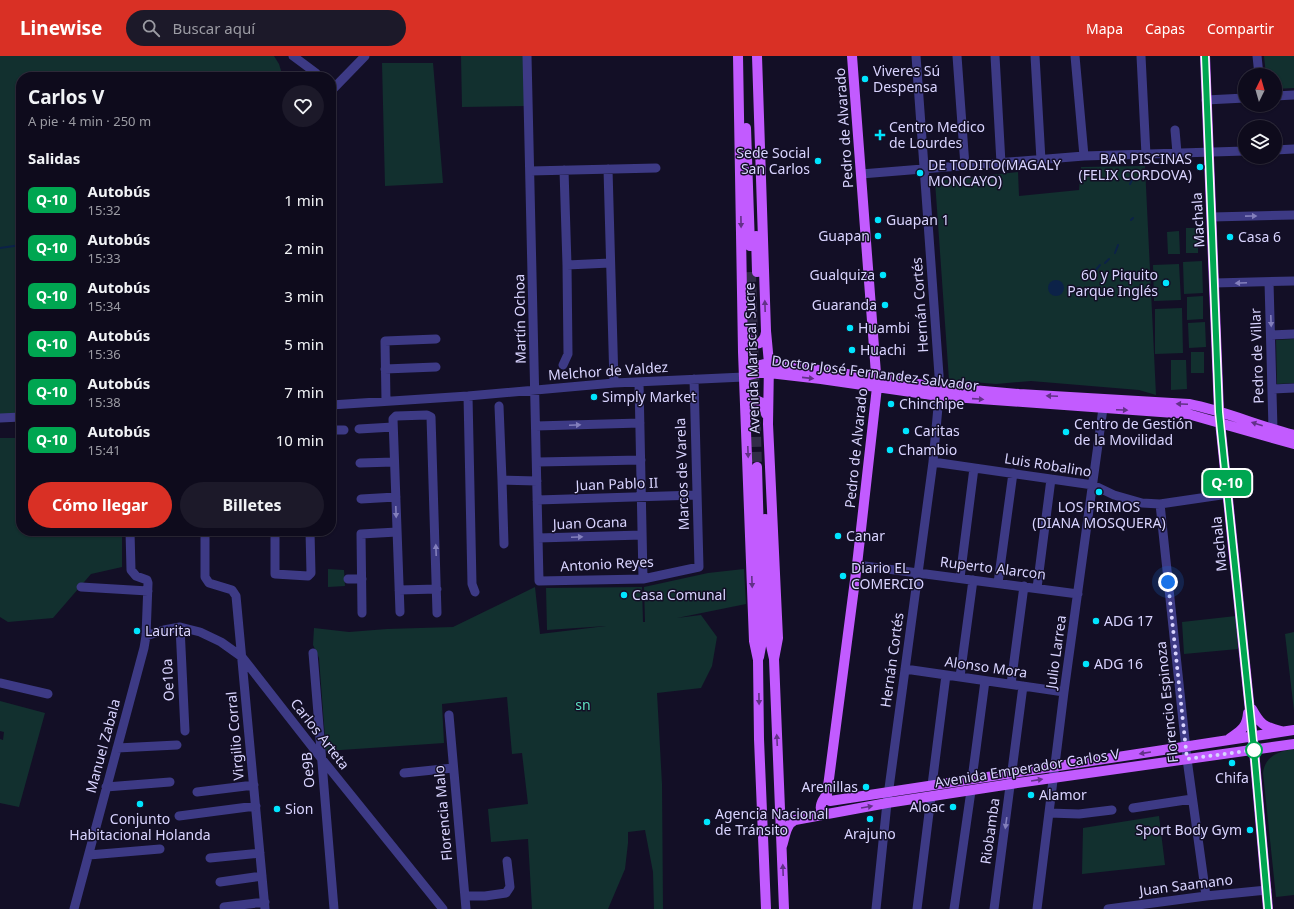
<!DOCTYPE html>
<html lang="es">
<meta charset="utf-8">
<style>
:root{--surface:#0e0b1c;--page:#1c1929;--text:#f1f3f6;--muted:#9b9ba3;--line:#2e2b3b;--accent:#d93025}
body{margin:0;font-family:"Noto Sans",sans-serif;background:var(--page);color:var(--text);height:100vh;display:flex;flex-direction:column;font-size:15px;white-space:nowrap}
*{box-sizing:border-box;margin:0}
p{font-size:13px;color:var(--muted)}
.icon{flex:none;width:22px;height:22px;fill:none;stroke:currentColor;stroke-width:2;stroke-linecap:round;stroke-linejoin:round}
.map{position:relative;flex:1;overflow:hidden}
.drawer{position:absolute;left:16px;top:16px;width:320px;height:464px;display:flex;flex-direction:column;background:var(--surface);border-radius:16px;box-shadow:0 1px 3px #0004,0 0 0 1px var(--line)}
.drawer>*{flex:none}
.badge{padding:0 8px;border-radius:6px;font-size:14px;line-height:26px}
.needle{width:26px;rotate:5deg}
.controls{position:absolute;left:1238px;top:12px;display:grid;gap:8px}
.controls a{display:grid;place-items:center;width:44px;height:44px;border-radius:50%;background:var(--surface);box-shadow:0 1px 3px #0004,0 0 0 1px var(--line);font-size:20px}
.you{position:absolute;width:20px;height:20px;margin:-10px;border:3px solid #fff;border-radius:50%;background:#1a73e8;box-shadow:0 0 0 6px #1a73e833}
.map>.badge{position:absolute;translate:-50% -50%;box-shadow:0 0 0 2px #fff}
h2{padding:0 12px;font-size:15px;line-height:36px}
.round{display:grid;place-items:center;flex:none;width:42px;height:42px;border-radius:21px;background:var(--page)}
.summary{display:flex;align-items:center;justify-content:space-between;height:68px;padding:0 12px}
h1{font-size:19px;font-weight:700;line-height:30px}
.primary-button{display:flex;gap:8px;margin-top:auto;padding:8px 12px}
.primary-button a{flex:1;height:46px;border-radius:24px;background:var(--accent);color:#fff;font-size:16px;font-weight:700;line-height:46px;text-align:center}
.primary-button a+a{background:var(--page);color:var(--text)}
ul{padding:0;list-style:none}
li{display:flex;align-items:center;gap:12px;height:48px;padding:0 12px}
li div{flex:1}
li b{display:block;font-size:15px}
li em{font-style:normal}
li .badge{min-width:44px;font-weight:700;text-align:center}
header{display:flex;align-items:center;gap:24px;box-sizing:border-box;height:56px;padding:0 20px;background:var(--accent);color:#fff}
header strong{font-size:19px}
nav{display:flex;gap:22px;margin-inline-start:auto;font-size:14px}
.search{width:280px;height:36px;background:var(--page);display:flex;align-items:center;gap:10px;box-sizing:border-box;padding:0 14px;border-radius:22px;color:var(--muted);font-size:15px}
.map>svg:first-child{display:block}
.green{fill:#12302f}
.water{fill:#0c2248}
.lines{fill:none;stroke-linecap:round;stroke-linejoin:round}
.stream{stroke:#0c2248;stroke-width:2}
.major-tunnel{stroke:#312d47;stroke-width:10;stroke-dasharray:10 5;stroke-linecap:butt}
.minor{stroke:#3d3a85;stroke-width:9}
.major{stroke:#c25bff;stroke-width:10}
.oneway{fill:#837fbc}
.oneway2{fill:#623188}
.line-casing{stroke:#fff;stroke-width:9}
.line{stroke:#00a651;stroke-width:6}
.walk{stroke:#d9d4ff;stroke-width:4;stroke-dasharray:0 7.2}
.poi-dot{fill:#00e5ff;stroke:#130f26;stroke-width:1.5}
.stop-dot{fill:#fff;stroke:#00a651;stroke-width:2}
.labels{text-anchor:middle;stroke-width:3;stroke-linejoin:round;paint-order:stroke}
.poi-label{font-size:14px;fill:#d9d4ff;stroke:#130f26;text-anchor:start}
.street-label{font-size:14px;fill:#d9d4ff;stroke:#130f26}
.park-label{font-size:14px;fill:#5fe0c0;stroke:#130f26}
</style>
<header>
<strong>Linewise</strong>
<div class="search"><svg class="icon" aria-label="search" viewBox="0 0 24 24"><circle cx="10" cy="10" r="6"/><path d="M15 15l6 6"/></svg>Buscar aquí</div>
<nav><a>Mapa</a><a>Capas</a><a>Compartir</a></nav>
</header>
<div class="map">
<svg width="1294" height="853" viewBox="0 0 1294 853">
<rect width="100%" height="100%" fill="#130f26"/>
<path class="green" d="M0,0H274L279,8L283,21H21V359L0,360Z
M461,0H525L528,50L462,51Z
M1264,0H1294V32L1275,33V19H1266Z
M382,7H433L443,127L385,130Z
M1145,110L1156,339L1139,334L1031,325L996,328L949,324L935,125L1018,116L1019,140L1079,134L1081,111Z
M1186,172H1198V197H1186Z
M1179,175L1180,198H1168L1167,176Z
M1202,205L1203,237L1184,238L1183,206Z
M1179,208L1181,244L1154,245L1153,209Z
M1203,240V263L1187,264V241Z
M1182,252L1183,297L1155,298V253Z
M1205,266L1206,291L1189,292L1188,267Z
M1294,283V327L1277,328L1276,284Z
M1191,296H1204V317H1191Z
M1171,304H1186L1187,333L1171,334Z
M0,382H21V475H122V511L91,518L53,562L8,566L0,561Z
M328,513L344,514L345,530L328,531Z
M744,513L746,548L677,562L701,559L717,581L712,610L701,632L657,637L662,728L663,853H654L653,816L645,774L628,776V787L625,813L608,853H532L528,783L491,786L488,753L528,748L522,697L512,698L507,641L442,648L444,687L326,695L319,602L313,589L314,572L349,576L387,573L453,571L535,531L540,578L606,570L547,574L546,532L642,531L643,566H645L644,531L708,517Z
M1236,560L1238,593L1184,598L1182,566Z
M1294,576V655L1285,578Z
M0,645L45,657L19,751L0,747V683L3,684L4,676L0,675Z
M1294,693V839L1276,841L1263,717C1265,700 1279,695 1294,693Z
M1159,760L1165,809L1082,818L1083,772Z"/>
<path class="water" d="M1048 232a8 8 0 1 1 16 0a8 8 0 1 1-16 0Z"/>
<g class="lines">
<path class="stream" d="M1130,128L1132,124
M1131,164L1133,162
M0,192L21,189
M1115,197L1118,189
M1105,207L1109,203
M1095,215L1100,209
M1088,221L1090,219"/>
<path class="major-tunnel" d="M751,216L757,411"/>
<path class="minor" d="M293,0L316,17
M527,0L539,525L643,523L699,511L694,323
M957,0L965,110
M995,0L1001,107
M1035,0L1041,104
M1075,0L1084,100
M1141,0L1146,99
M1257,0L1259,19
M331,35L365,0
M1275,40L1294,39
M1206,44L1245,42
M1175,74L1177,97
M1275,94L1294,93
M608,113L614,327
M530,115L656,112
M861,118L1084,100L1245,95
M1212,161L1294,159
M567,209L610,207
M1269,226L1273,373
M1214,227L1294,225
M1271,279L1294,278
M563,309L568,298L567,209L564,114
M385,313L436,311
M639,326L643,523
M1273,333L1294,332
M468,340L472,528L475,536
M386,345L385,285L436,283
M331,349L468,340L614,327L744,321
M499,350L502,424
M0,362L21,361
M536,370L640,367
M359,373L393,371
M331,374H344
M537,406L641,404
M933,406L1093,429L1114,439L1142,447L1160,448L1228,438
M360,407L394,406
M361,443L396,441
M537,444L697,439
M1160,448L1187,703L1206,840
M205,475V521L209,527L232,534L236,540L265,853
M275,475V518L308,520L311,517L310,475
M538,482L642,479
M504,488L502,424L537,425
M857,509L1078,538
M960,522L974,412
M348,523H362
M998,527L1013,417
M81,531L148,535
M1037,532L1051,423
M399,534L437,533
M400,556L393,363L396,360L427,359L431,361L437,557
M362,557L361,478L397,476
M180,571L185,675
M146,580L164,574L180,571L200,576L221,586L242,601L321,702L443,853
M313,597L334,853
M905,613L1064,636
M960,621L973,524
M0,627L48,638
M1011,628L1024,530
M449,659L466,853
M117,692L177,689
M404,717L453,712
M972,723L985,625
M932,729L946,619
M106,731L170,726
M197,736L254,729
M1133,752L1192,743
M1049,757L1079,758L1112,754
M179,760L256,750
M89,799L160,793
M210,802L260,797
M220,826L262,820
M465,840H485L506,837L510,831L507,805
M224,851L265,846
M74,853L144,592L146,580L148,527L147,524L136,520L131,514L130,475
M876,853L887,747L933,406L939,340V319L916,0
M917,853L931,741
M954,853L971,735
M994,853L1023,630
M1037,853L1064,636L1104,345
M1108,853L1206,840L1267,834"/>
<path class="major" d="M738,0L743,296L754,585L758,604L759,683L766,853
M757,0L766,275L769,307L768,368L778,582L774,603
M1205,0L1219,356L1254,694L1268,853
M746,72L750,190
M756,180L757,216
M745,275C748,292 764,292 766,276
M746,320L757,317H769L821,323L939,340L1188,358L1294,388
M744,321L756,310L769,307L939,331L1019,338L1189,348C1225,355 1258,370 1294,379
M746,356L749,347C753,343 759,344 763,348L766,358
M757,411L762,585L759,601
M765,463L770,585L774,603L784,853
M1252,653C1260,668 1264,671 1281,675
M1229,683C1240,675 1247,672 1248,657
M830,745L1294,674
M823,759C818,751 822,745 827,738L857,509L877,331L852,0
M782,790C785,781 786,768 795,764L887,747L1011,728L1294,688"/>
</g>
<defs><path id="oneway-solid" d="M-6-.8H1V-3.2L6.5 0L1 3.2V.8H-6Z"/></defs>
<g class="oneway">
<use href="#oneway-solid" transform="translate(1251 160) rotate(-1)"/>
<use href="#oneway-solid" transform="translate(1241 227) rotate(178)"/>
<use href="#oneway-solid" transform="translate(1271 265) rotate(88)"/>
<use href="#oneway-solid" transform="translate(575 369) rotate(-2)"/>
<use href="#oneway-solid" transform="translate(396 456) rotate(88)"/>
<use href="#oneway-solid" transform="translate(577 481) rotate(-2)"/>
<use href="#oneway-solid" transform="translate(436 494) rotate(-92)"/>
<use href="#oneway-solid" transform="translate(1006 767) rotate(98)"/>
</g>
<g class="oneway2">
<use href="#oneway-solid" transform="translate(741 166) rotate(89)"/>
<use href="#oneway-solid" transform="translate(765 250) rotate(-92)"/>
<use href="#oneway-solid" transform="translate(808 322) rotate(6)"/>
<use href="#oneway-solid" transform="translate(1052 340) rotate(-177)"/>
<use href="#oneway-solid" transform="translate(978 343) rotate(4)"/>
<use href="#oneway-solid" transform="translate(1182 348) rotate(-177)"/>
<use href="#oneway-solid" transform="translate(1122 354) rotate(3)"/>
<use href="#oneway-solid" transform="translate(1257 368) rotate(-162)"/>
<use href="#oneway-solid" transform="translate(748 396) rotate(88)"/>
<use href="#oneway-solid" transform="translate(752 526) rotate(88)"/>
<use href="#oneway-solid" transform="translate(759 643) rotate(89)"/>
<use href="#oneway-solid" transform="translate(777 684) rotate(-93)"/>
<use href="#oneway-solid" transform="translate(1145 697) rotate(171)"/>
<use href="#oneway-solid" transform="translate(1037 724) rotate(-9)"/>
<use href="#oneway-solid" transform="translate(867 751) rotate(-10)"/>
<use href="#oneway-solid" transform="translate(783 814) rotate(-92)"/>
</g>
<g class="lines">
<g class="line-casing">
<path id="line" d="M1205,0L1219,356L1254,694L1268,853"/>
</g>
<use href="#line" class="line"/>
<path class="walk" d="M1168,526L1187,703L1254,694"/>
</g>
<g class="poi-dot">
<circle cx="865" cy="23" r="4"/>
<path d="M878 73h4v4h4v4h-4v4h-4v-4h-4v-4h4z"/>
<circle cx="818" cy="105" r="4"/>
<circle cx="1200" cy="111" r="4"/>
<circle cx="920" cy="117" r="4"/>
<circle cx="878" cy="164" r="4"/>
<circle cx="878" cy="180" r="4"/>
<circle cx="1230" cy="181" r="4"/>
<circle cx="883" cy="219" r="4"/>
<circle cx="1166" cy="227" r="4"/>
<circle cx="885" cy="249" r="4"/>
<circle cx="850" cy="272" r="4"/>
<circle cx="852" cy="294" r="4"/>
<circle cx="594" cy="341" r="4"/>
<circle cx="891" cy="348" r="4"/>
<circle cx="906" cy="375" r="4"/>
<circle cx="1066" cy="376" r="4"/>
<circle cx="890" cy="394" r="4"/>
<circle cx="1099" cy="436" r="4"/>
<circle cx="838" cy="480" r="4"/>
<circle cx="843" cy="520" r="4"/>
<circle cx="624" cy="539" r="4"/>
<circle cx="1096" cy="565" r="4"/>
<circle cx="137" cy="575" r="4"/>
<circle cx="1086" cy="608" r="4"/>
<circle cx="1232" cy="707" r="4"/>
<circle cx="866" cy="731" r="4"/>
<circle cx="1031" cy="739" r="4"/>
<circle cx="140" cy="748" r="4"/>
<circle cx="953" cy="751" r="4"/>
<circle cx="277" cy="753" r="4"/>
<circle cx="870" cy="763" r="4"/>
<circle cx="707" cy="766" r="4"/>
<circle cx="1250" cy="774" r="4"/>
</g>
<circle class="stop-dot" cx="1254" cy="694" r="8"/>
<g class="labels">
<g class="poi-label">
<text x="873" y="20">Viveres Sú<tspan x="873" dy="16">Despensa</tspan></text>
<text x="889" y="76">Centro Medico<tspan x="889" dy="16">de Lourdes</tspan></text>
<text x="810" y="102" text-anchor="end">Sede Social<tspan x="810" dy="16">San Carlos</tspan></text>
<text x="1192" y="108" text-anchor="end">BAR PISCINAS<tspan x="1192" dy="16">(FELIX CORDOVA)</tspan></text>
<text x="928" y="114">DE TODITO(MAGALY<tspan x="928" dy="16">MONCAYO)</tspan></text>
<text x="886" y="169">Guapan 1</text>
<text x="870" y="185" text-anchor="end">Guapan</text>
<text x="1238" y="186">Casa 6</text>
<text x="875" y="224" text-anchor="end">Gualquiza</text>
<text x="1158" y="224" text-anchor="end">60 y Piquito<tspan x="1158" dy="16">Parque Inglés</tspan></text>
<text x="877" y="254" text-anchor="end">Guaranda</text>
<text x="858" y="277">Huambi</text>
<text x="860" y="299">Huachi</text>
<text x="602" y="346">Simply Market</text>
<text x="899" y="353">Chinchipe</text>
<text x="1074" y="373">Centro de Gestión<tspan x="1074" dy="16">de la Movilidad</tspan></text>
<text x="914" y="380">Caritas</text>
<text x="898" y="399">Chambio</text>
<text x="1099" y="456" text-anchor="middle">LOS PRIMOS<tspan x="1099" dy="16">(DIANA MOSQUERA)</tspan></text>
<text x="846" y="485">Canar</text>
<text x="851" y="517">Diario EL<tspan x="851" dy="16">COMERCIO</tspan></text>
<text x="632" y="544">Casa Comunal</text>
<text x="1104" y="570">ADG 17</text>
<text x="145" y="580">Laurita</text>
<text x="1094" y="613">ADG 16</text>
<text x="1232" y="727" text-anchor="middle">Chifa</text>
<text x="858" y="736" text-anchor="end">Arenillas</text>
<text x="1039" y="744">Alamor</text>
<text x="945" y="756" text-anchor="end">Aloac</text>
<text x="285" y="758">Sion</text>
<text x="715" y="763">Agencia Nacional<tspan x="715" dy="16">de Tránsito</tspan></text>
<text x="140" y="768" text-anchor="middle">Conjunto<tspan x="140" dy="16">Habitacional Holanda</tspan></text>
<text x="1242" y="779" text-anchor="end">Sport Body Gym</text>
<text x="870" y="783" text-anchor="middle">Arajuno</text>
</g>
<g class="street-label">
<text transform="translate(844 72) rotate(-94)" y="5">Pedro de Alvarado</text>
<text transform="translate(1198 164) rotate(-93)" y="5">Machala</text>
<text transform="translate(920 249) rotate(-94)" y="5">Hernán Cortés</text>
<text transform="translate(520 263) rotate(-91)" y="5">Martín Ochoa</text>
<text transform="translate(1257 300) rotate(-92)" y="5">Pedro de Villar</text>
<text transform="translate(752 302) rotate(-92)" y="5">Avenida Mariscal Sucre</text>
<text transform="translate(608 315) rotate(-4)" y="5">Melchor de Valdez</text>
<text transform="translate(875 317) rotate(7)" y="5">Doctor José Fernandez Salvador</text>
<text transform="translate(856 392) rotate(-84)" y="5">Pedro de Alvarado</text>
<text transform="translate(1048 409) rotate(9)" y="5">Luis Robalino</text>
<text transform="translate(682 418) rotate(-92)" y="5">Marcos de Varela</text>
<text transform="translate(617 428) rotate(-2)" y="5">Juan Pablo II</text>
<text transform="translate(590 467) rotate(-2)" y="5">Juan Ocana</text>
<text transform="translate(1219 488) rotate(-96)" y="5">Machala</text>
<text transform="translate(607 508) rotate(-3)" y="5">Antonio Reyes</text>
<text transform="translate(993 512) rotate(7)" y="5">Ruperto Alarcon</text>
<text transform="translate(1056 596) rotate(-82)" y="5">Julio Larrea</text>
<text transform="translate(892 604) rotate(-82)" y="5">Hernán Cortés</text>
<text transform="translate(986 611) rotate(8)" y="5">Alonso Mora</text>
<text transform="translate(168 624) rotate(-93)" y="5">Oe10a</text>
<text transform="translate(1167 646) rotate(-96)" y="5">Florencio Espinoza</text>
<text transform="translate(320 678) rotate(52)" y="5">Carlos Arteta</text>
<text transform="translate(235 680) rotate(-95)" y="5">Virgilio Corral</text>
<text transform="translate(103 690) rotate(-75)" y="5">Manuel Zabala</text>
<text transform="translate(1027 712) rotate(-9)" y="5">Avenida Emperador Carlos V</text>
<text transform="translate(308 714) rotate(-95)" y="5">Oe9B</text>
<text transform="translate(443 757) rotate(-95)" y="5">Florencia Malo</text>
<text transform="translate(990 775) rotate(-82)" y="5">Riobamba</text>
<text transform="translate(1186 829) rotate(-7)" y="5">Juan Saamano</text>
</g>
<g class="park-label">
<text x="583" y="654">sn</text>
</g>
</g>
</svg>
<div class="controls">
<a><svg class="needle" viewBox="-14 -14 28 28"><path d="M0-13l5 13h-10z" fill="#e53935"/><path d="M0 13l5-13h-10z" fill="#9b9ba3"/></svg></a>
<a><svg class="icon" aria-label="layers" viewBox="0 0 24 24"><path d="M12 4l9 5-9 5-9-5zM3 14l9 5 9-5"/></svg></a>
</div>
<div class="you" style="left:1168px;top:526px"></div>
<b class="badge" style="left:1227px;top:427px;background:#00a651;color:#fff">Q-10</b>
<section class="drawer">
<div class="summary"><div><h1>Carlos V</h1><p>A pie · 4 min · 250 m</p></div><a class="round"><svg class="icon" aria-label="heart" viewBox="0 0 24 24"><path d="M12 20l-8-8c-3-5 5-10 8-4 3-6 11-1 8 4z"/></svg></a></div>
<h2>Salidas</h2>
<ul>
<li><span class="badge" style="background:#00a651;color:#fff">Q-10</span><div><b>Autobús</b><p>15:32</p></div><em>1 min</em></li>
<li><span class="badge" style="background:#00a651;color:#fff">Q-10</span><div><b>Autobús</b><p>15:33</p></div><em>2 min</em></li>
<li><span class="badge" style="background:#00a651;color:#fff">Q-10</span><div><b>Autobús</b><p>15:34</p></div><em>3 min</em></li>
<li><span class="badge" style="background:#00a651;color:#fff">Q-10</span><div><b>Autobús</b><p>15:36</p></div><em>5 min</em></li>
<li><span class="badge" style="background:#00a651;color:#fff">Q-10</span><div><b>Autobús</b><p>15:38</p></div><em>7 min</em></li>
<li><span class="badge" style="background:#00a651;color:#fff">Q-10</span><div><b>Autobús</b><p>15:41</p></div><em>10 min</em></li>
</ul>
<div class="primary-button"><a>Cómo llegar</a><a>Billetes</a></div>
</section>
</div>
